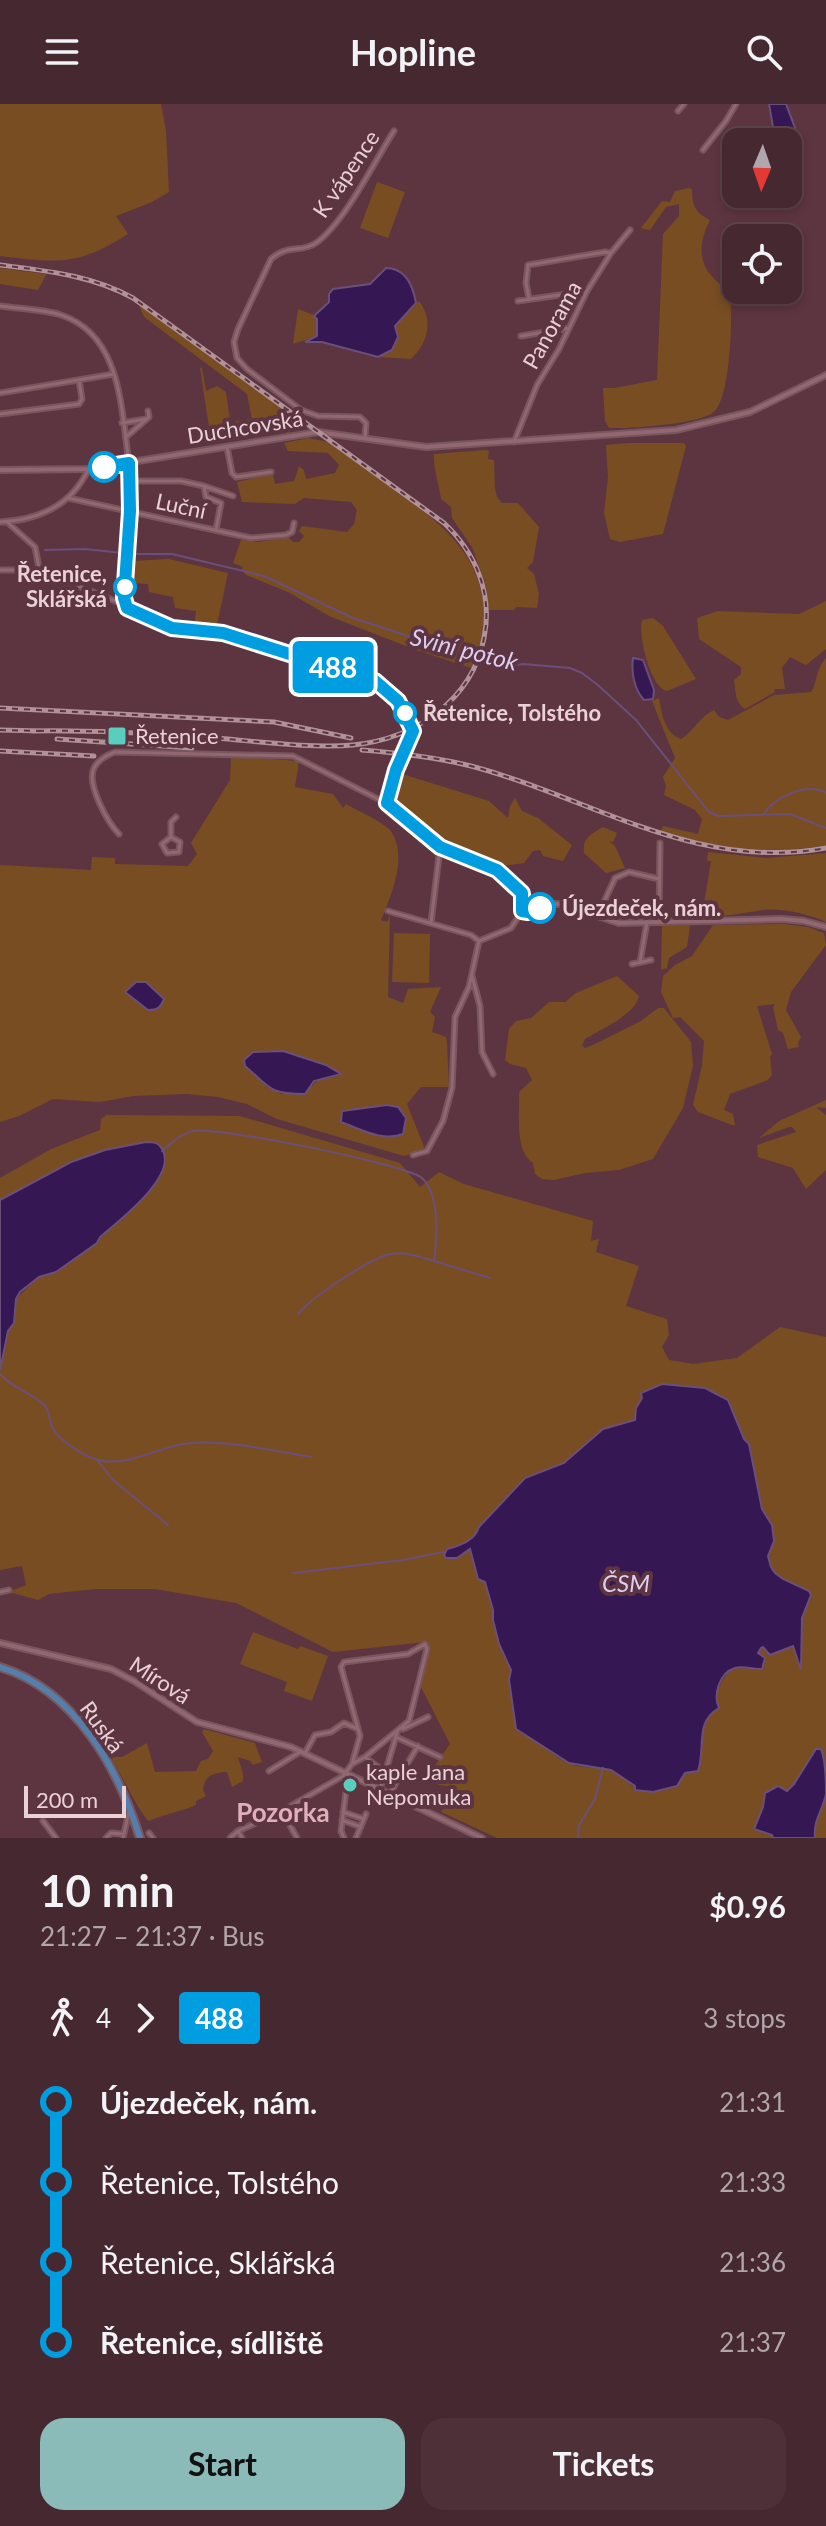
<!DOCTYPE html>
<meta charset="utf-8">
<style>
:root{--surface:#462830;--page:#4d3038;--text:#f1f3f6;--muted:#b0a6ab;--line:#5e444c;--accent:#8bbbb9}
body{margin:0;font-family:Lato,sans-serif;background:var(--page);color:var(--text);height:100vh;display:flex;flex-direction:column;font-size:30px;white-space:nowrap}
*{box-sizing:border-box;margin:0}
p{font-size:26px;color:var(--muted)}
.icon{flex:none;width:44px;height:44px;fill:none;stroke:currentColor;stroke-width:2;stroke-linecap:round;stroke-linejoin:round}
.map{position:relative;height:1734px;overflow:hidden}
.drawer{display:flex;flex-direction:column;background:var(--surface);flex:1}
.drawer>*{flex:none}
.badge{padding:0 16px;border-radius:6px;font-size:28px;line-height:52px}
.needle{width:52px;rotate:182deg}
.controls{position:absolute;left:722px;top:24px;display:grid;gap:16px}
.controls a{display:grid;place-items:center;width:80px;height:80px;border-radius:16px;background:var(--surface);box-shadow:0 4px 12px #0003,0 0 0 2px var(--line);font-size:40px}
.scale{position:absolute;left:24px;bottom:20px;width:102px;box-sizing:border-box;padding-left:8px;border:4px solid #ead1d6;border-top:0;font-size:22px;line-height:28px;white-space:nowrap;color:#ead1d6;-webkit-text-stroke:6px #5d3540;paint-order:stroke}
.map>.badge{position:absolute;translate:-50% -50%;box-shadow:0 0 0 4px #fff}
.legs{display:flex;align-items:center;gap:12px;height:88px;padding:0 40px;font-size:26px}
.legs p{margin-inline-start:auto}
.overview{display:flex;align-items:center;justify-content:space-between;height:136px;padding:0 40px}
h1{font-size:44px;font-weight:700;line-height:60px}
.button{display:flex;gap:16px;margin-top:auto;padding:16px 40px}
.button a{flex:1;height:92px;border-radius:24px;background:var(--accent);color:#111;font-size:32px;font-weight:700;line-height:92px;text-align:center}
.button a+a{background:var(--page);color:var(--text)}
ul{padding:0 40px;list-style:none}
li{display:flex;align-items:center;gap:28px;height:80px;font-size:30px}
li i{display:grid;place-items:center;width:12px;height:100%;margin:0 10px;background:currentColor}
li i::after{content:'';width:20px;height:20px;margin:-10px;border:6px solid;border-radius:50%;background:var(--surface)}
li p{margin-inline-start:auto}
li:first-child i{background:linear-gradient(#0000 50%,currentColor 0)}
li:last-child i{background:linear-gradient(currentColor 50%,#0000 0)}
header{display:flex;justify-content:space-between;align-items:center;height:104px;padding:0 40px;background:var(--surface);font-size:36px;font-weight:700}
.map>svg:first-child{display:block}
.green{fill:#784d22;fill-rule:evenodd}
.water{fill:#351754;stroke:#6b4f7b;stroke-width:2}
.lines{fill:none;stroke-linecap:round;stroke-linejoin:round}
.stream{stroke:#6b4f7b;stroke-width:2}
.minor-casing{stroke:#77565e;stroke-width:7}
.tertiary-casing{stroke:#77565e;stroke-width:8}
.secondary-casing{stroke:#77565e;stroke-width:8}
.primary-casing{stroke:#77565e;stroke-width:10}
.minor{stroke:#936771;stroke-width:3}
.tertiary{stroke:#936771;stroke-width:4}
.secondary{stroke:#936771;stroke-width:4}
.primary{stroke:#567eaa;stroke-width:6}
.rail-casing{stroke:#b1929a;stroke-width:5}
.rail{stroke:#5d3540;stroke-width:2;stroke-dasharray:6;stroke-linecap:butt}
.line-1-casing{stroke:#fff;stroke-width:18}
.line-1{stroke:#009ee0;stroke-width:12}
.stop-1-dot{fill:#fff;stroke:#009ee0;stroke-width:4}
.poi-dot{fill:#59cebe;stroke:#5d3540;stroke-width:3}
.labels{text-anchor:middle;stroke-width:8;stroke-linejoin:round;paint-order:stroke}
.street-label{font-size:22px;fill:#ead1d6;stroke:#5d3540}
.stop-label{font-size:22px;font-weight:bold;fill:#ead1d6;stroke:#5d3540;text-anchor:start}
.poi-label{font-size:22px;fill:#ead1d6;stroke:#5d3540;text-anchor:start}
.water-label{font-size:24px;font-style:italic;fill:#decef5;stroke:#5d3540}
.quarter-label{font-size:26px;font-weight:bold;fill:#e0afba;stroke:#5d3540}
</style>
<header><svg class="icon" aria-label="menu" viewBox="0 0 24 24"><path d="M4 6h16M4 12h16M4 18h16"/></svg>Hopline<svg class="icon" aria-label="search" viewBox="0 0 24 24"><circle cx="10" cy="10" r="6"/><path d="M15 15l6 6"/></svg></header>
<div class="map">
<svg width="826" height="1734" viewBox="0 0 826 1734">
<rect width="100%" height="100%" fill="#5d3540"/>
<path class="green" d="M0,0H161L166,27L169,88L152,98L116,112L128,130C78,162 58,159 0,152Z
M377,78L405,88L388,134L360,124Z
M689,84L692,85C692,102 695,108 710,116C701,133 696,156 712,172C718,180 726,183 730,192C733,214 730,294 714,308C700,320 628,325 609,324L605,317L603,284H614L657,276L663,130L679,112V100L666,103L650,126L641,124L662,97L670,98L675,87Z
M0,164L46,170V171L38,186L0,180Z
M419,197C434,217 428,239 411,255L378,253L391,246L398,230L395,222Z
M139,201L294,313L289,329H254L253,323L233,326L232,318L252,315L247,290L144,213Z
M298,205L316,212L317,232L293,240Z
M200,264H202L206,287L217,282L226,288L230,316L224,324L209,323Z
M308,334L328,338C352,355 375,372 399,389C442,420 483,452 484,510C484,529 480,548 471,564L416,546L329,512L288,488L246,471L242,466L243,463L233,459L241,436L258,438L288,433L293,438H299L304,432L299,427L302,422L347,428L354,420L357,406L351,398L304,394L295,400L242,398L237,378L273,370L275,380L294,377L299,362L304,366L306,375L335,369L339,361L328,349L288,347L284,339Z
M628,339H684L686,342L663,430L620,438L610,435L604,409L608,373L606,341Z
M486,346L489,347L488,355L494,356L495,385L497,393L502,399H518L539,423L533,458L527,464L534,470L539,490L537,504L516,503L514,506H489L486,483L473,445L452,414L451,403L441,395C439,379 433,365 434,350Z
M169,455L228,469L216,526L194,524L196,507L175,504L173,493L149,488L148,480L130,479L131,457Z
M826,497V545L806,561L790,553L782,564L785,585H774L775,588L745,605C734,597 736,587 734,576L741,570V563L699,535L697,514L718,507L799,510Z
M653,514L663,522L696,575L667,587C650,583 638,532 642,516Z
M826,554V741C770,751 715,745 661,727L663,722L698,730L702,715L695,706L664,691L666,682L663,673L675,654L652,597L659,594C662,610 664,629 681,635C694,627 700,612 714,606L719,613L728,616L774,591L811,588C818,579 814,568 826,554Z
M231,652L299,657L295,683L333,690L343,704L346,700C356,706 383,718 390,726C409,752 391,791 381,816L387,818L390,812L388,893L403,899L408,885L441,883L430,908L435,913L432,928L446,933L447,939L449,983H421L407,1000L425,1045L404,1052L277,1015L247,1000L218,993L187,990L133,992L100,998L53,995L19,1012L0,1018V761L91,766L92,753L115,754V760L188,762L197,750L191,739L230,676ZM283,947L326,961L339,972L318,976L311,983L281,990L267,983L244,956L249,950Z
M399,669L489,697L508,714L510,702L515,694L522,707L538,714L572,741L563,757L543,752L540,746L533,747L524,759L497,763L441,741L392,699L391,692Z
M603,723L617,729L613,738L609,737L615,742L625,764L606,769L584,749C582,733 592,730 603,723Z
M708,748L766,754L826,749V818C808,810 782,804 763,806C745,808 724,815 706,809L704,800L711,757H707Z
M784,820L808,823L824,829L826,841L791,888L786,906L801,933L798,939L799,943L788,945L783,929L778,926L773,903L775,900L757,902L772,950L770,953L772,971L768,976L730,990L724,1006L733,1010L735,1021H732L698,1008L693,1001L702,961L704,937L680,913L673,914L661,888L663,872L675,861L692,852L713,821Z
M690,821L687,843L669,854L667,864L661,866L662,822Z
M394,829L430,830L429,879L392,878Z
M617,872L639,892C635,911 601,925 585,935L582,941L585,944L593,941L641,917L658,904H664L691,938L693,962L683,1004L653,1055L619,1066L585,1069L554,1076L542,1075L535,1070L533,1059C514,1047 520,1008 519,988L532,976L526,964L510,960L505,956L509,925L516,917L531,914L549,898H565L576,889Z
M826,996V1004L816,1003L826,1011V1066L806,1085L793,1064L758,1053L757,1041L796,1028L792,1023H789L759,1034L779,1017Z
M106,1011L240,1012L400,1059L420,1083L439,1068L464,1080L593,1117L591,1137L599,1135L596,1148L639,1162L626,1202L667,1215L669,1231L662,1243L669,1256L693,1260L737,1254L780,1223L826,1233V1734H497L441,1708L456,1683L439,1681L429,1670L450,1640L420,1581L428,1546L426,1538L333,1548L236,1499L155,1485H95L49,1490L38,1496L9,1488L26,1481L22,1462L0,1466V1266L8,1227L14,1219L16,1195L39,1173L48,1171L88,1146L147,1091L165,1061L71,1058L0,1096V1074L51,1045L100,1026L101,1015ZM675,1282L706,1284L728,1296L744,1335L749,1341L762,1405L772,1421L774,1437L768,1452L771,1463L775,1469L783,1475L809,1487L811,1490L802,1514L800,1563L793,1542L780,1546L763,1543L758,1549L730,1566L722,1577L715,1592L716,1597L702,1624L701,1658L685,1669L677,1682L653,1688L632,1682L623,1672L611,1666L576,1662L560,1655L517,1625L509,1557L503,1550L485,1478L473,1459L470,1445H447C461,1441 474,1438 479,1423L525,1374L564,1359L603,1325L631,1318L635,1316C639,1289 651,1291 675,1282Z
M253,1528L298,1545L300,1542L328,1552L312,1597L284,1587L287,1578L240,1560Z
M204,1625L255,1639L262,1658L253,1661L250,1657L238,1653L243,1670V1677L232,1683L227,1668C212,1669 205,1671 203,1686L206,1692L196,1697V1701C180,1708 165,1710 149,1717C141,1712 120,1668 112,1656L113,1653H122L147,1639L155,1668L196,1667L201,1657L208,1655L213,1647L202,1628Z"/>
<path class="water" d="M769,0H786L795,24L791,39L771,38L761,24L773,23Z
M386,164C406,164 413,182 416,199L395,222L398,233L392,246L378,253L322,238H305L317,232V215L314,212L329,198V190L333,185L370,180Z
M633,554L643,556L654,586L653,595L644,596C634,585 631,568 633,554Z
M136,878H146L164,895C160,904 158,906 148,906L125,888Z
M283,947L326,961L341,970L314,977L305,990C268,990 271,984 245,962L244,956L253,948Z
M387,1001L398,1003L406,1014L403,1030C383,1038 360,1025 341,1018L342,1007Z
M146,1038C153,1038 158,1038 162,1045C179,1072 117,1118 100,1133L97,1139L56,1168L39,1173L20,1188L16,1195L14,1219L8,1227L0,1266V1096L71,1058L105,1046Z
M662,1280L705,1284L728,1296L744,1335L749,1340L762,1405L772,1421L774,1437L768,1452L771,1463L775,1469L783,1475L809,1487L811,1491L802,1514L801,1566L793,1542L770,1551L763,1543L761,1544L758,1549L765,1554L762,1565C753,1566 744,1561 735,1564C719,1569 713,1591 719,1604C694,1618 706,1645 698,1667L685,1669L677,1682L653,1688L635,1686V1682L611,1666L569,1659L516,1625L509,1576L511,1566L499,1540L493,1516V1506L485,1478L478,1475L470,1445L457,1454H446L444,1451L447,1445C462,1441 475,1436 479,1423L525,1374L564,1359L603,1325L635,1316L636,1304L642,1294L641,1289Z
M816,1645H821C826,1657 826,1676 826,1690C823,1706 813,1716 815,1734H773L772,1731L754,1725L763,1703L765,1689L778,1682L787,1687L794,1680Z"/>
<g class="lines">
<path class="stream" d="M45,446L85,445L132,450H172L264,472L353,514L441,543L461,545L506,562L523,560L570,564L582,569L599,582L636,616L709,708L719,712L790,710L826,724
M763,711C774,693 807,678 826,689
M162,1047C171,1040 181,1029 193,1027C216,1022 405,1060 422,1074C440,1090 437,1135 434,1157C420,1153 405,1147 390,1150C369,1155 312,1193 298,1210
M434,1157L490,1174
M0,1270C13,1285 36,1291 45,1302C50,1308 49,1318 53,1325C61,1338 84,1352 98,1356C126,1363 156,1345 182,1340C218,1334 274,1347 311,1353
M98,1357L113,1376L168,1421
M293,1469L403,1456L443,1448
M578,1734L579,1721L595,1695L603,1664"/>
<g class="minor-casing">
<path id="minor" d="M678,7L684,0
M703,46L726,17L736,0
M529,195L526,179L528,161L605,148L611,149
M518,197L587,187
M0,202C20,205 42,205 61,211C122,231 121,306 129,359
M521,232L569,224
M0,289L114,270
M0,310L79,300L82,295L79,276
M122,319L146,315
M126,333L149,313L148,307
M365,333L366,319L360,313L318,312L301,306L247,265L237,254L234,238L238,225L271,155C287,140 302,149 316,139C346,117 374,58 394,27
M514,338L537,281L559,245L587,187L611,149L630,126
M227,343L232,369L236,373L271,368
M129,377H181L204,382L206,393L221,399L216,426
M204,382L233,392
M68,394L251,434L286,431L292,428L294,419
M0,418C38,416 71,402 88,366
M7,418L35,443L39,464
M0,466H39L125,501
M119,730C108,719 86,680 94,664C98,656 107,651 115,648L293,652L386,699
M171,733L180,738L179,748L167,749L162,740L171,733V718L176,713
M388,807L471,831L479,837L511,824L522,807
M598,811L615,774L629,768L659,775
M659,818L660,739
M431,819L440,743
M640,858L647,818
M632,860L651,856
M472,872L480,902L482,948L493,970
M413,1051L427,1047L443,1017L452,984L455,913L469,883L479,837
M0,1488L9,1486
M403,1625L428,1613
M396,1633L440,1653
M305,1649L315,1631L331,1628L344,1619L358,1625
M366,1654L397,1677L418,1642
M269,1667L300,1648
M365,1678L377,1662
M380,1686L397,1629
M390,1691L397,1677
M282,1707L297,1734
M343,1708L364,1715
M342,1716L361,1723
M43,1717L56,1734
M238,1727L242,1734
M149,1729L153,1734
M106,1734L111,1729L123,1730
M123,1734L129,1707
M230,1734L238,1727L282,1707L343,1672L352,1660L365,1653L409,1617L427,1545L425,1540L408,1550L344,1558L341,1563L360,1632L352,1660
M344,1734L341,1727L348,1671
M356,1734L366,1710"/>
</g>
<g class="tertiary-casing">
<path id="tertiary" d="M129,359L130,407L124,494L127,504L172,524L223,529L375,577L398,597L413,627L399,657L387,699L440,743L497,766L522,789V807L529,808L551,800H561L619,819L782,815L804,817L826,823
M0,1539L111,1565L134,1577L197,1618L291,1643L482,1734"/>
</g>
<g class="secondary-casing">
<path id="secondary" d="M0,366L88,365L318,328L426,343L676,326L750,308L826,271"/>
</g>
<g class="primary-casing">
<path id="primary" d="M0,1563C75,1586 118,1664 140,1734"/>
</g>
<use href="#minor" class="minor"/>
<use href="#tertiary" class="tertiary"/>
<use href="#secondary" class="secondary"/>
<use href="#primary" class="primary"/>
<g class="rail-casing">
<path id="rail" d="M0,161C47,167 91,171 133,194L444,419C476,449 493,490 484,534C472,597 414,635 353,641C309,645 248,636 202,633C145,629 89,626 32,627
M0,604L274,618L351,634
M0,626L42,627
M57,635L192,644
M362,646C399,649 435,653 471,662C592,694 695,768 826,744
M0,647L94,652"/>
</g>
<use href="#rail" class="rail"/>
</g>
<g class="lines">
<g class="line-1-casing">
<path id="line-1" d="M104,363L129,359L130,407L124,494L127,504L172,524L223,529L375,577L398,597L413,627L396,666L387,699L440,743L497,766L522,789V807L528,808L540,804"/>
</g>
<use href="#line-1" class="line-1"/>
</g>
<g class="stop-1-dot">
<circle cx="104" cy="363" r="14"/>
<circle cx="125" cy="483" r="10"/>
<circle cx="405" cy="609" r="10"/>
<circle cx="540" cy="804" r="14"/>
</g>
<g class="poi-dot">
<rect x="107" y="622" width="20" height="20" rx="4"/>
<circle cx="350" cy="1681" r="8"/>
</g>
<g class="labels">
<g class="street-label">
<text transform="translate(346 70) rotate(-56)" y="8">K vápence</text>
<text transform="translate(552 221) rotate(-61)" y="8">Panorama</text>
<text transform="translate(245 323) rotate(-9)" y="8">Duchcovská</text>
<text transform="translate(181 402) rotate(12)" y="8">Luční</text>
<text transform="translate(160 1576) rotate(33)" y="8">Mírová</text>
<text transform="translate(102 1623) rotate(54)" y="8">Ruská</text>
</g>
<g class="stop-label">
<text x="107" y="478" text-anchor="end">Řetenice,<tspan x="107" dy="25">Sklářská</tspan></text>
<text x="423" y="617">Řetenice, Tolstého</text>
<text x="562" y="812">Újezdeček, nám.</text>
</g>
<g class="poi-label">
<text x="135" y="640">Řetenice</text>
<text x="366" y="1676">kaple Jana<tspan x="366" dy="25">Nepomuka</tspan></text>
</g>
<g class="water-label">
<text transform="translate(464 546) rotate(14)" y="8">Sviní potok</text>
<text x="626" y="1488">ČSM</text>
</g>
<g class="quarter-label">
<text x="283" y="1718">Pozorka</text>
</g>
</g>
</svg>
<div class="controls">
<a><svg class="needle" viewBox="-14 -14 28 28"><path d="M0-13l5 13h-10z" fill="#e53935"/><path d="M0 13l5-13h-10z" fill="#b0a6ab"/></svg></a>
<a><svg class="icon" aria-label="locate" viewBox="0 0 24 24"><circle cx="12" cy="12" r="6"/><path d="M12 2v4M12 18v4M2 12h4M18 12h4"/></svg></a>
</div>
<div class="scale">200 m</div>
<b class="badge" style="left:333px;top:563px;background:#009ee0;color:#fff">488</b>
</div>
<section class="drawer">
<div class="overview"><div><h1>10 min</h1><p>21:27 – 21:37 · Bus</p></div><b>$0.96</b></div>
<div class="legs"><svg class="icon" aria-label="walk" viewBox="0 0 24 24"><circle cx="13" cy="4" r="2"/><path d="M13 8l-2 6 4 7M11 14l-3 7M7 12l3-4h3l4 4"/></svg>4<svg class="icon" aria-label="forward" viewBox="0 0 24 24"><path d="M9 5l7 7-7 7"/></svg><b class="badge" style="background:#009ee0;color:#fff">488</b><p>3 stops</p></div>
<ul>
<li><i style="color:#009ee0"></i><b>Újezdeček, nám.</b><p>21:31</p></li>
<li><i style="color:#009ee0"></i><span>Řetenice, Tolstého</span><p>21:33</p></li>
<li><i style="color:#009ee0"></i><span>Řetenice, Sklářská</span><p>21:36</p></li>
<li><i style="color:#009ee0"></i><b>Řetenice, sídliště</b><p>21:37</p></li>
</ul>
<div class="button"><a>Start</a><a>Tickets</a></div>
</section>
